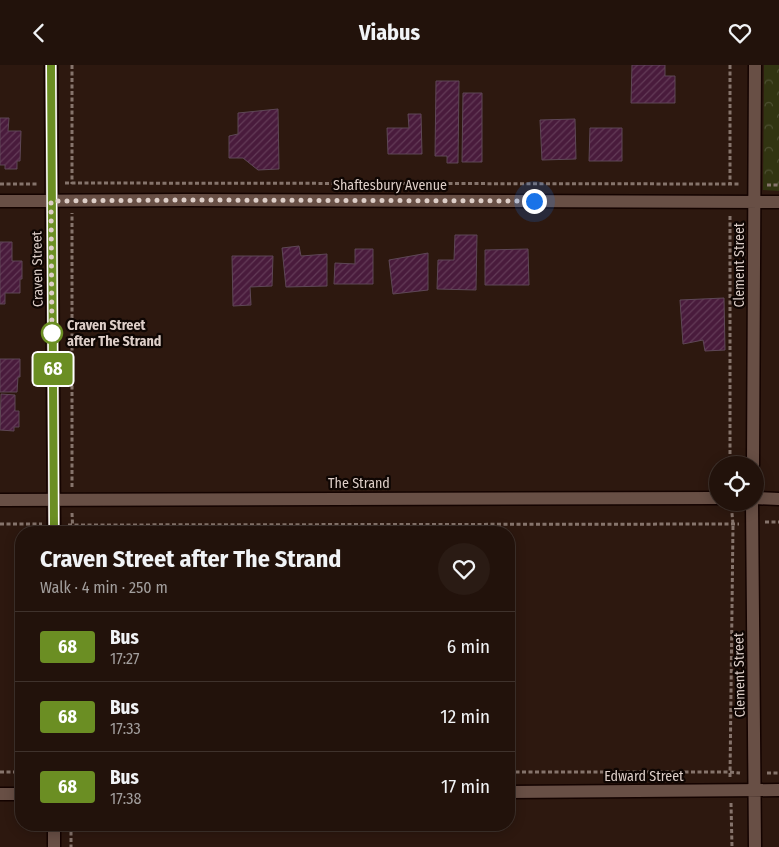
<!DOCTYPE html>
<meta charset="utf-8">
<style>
:root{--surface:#22120b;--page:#2a1b14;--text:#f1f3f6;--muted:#a29e9d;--line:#3f322c}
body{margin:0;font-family:"Fira Sans Condensed",sans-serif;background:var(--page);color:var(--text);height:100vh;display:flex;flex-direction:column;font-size:19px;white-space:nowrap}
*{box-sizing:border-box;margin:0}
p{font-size:16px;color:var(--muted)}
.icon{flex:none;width:28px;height:28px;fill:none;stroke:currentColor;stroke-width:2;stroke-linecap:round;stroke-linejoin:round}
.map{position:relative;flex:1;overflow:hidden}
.details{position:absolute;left:15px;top:461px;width:500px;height:305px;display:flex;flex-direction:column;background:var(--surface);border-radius:20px;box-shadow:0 2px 12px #0003,0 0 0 1px var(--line)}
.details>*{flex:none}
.badge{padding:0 10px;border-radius:4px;font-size:18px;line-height:32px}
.buttons{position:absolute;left:709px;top:391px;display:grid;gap:10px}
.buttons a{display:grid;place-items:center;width:55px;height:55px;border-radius:50%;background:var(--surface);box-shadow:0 2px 12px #0003,0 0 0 1px var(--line);font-size:25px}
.you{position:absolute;width:25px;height:25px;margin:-12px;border:4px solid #fff;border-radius:50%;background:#1a73e8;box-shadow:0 0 0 8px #1a73e833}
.map>.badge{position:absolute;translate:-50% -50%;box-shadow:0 0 0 2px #fff}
.round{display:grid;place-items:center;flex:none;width:52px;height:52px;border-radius:26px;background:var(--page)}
.overview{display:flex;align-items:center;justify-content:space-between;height:85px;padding:0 25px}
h1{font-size:24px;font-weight:700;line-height:38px}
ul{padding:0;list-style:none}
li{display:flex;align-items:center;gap:15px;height:70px;padding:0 25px;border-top:1px solid var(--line)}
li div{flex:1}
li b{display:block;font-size:19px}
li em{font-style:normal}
li .badge{min-width:55px;font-weight:700;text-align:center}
header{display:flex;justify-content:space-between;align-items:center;height:65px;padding:0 25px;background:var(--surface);font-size:22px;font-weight:700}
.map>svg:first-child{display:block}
.park{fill:url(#park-crowns)}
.building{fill:url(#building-hatch);stroke:#5e4756}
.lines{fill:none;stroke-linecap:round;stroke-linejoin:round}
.minor-casing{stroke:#140300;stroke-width:15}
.path{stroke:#86746c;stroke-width:3;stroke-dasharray:4 2.5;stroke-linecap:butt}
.minor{stroke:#684f45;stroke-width:12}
.line-casing{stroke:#fff;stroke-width:11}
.line{stroke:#6b8e23;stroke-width:8}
.walk{stroke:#ddcec8;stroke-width:5;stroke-dasharray:0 9}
.stop-dot{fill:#fff;stroke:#6b8e23;stroke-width:2.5}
.labels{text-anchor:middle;stroke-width:4.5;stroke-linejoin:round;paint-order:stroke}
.street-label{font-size:14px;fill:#ddcec8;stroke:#0f0603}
.stop-label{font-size:14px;font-weight:bold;fill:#ddcec8;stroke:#0f0603;text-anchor:start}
</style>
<header><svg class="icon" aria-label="back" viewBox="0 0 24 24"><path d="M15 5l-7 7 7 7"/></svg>Viabus<svg class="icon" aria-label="heart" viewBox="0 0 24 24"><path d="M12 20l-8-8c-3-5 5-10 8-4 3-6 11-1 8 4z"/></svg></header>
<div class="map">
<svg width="779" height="782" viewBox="0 0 779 782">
<defs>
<pattern id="park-crowns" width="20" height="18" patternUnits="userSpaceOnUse" patternTransform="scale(1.25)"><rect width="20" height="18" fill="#313411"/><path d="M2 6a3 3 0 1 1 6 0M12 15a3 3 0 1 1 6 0" fill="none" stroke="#4e5032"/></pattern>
<pattern id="building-hatch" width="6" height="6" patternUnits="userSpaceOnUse" patternTransform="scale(1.25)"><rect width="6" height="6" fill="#491b3c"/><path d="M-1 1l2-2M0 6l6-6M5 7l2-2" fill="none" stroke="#633b57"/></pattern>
</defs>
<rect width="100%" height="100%" fill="#2d180f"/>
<path class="park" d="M764,0H779V126L763,125Z"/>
<path class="building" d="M632,0H665V11H675V38H631Z
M436,16H459L458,98H447V91H435Z
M463,28H482V97H462Z
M278,44L279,104L258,105L243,93H229V71L238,69V48Z
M408,49H421L422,89H388L387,63H409Z
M0,53H9L8,66H21L20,96H17V104H5V100H0Z
M575,54L576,94L542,95L540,55Z
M590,63H622V96H589Z
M455,170H477L476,225L437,224L438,195H454Z
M0,177H12V196H22V214H20V228H5V239H0Z
M299,181L301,191L327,189V221L286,222L282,183Z
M355,184H373V219H334L335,198L355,199Z
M528,184L529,220H485V185Z
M428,188V225L393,229L389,195Z
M232,191H273L272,221L250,222L251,240L233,241Z
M724,233L725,285L705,286L703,275L683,279L680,235Z
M0,294H20V312H18L17,327H0Z
M1,329L15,330V346H19V362H14V366L0,365Z"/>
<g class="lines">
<g class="minor-casing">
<path id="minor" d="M51,0L54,468
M0,136L187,135L779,137
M753,400L755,0
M755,433L779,434
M0,435L718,433
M752,438L755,782
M509,727L779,725
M0,729H21
M54,782V760"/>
</g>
<path class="path" d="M72,0V119
M730,0V119
M65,118L741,119
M0,119H38
M767,120H779
M730,151V400
M72,422V148
M72,448L73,468
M765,457H779
M0,459H42
M68,460L739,459
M0,707H21
M509,707H730L740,708
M767,708H779
M730,712L733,459L731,438
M731,738L732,782
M71,760V782"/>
<use href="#minor" class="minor"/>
</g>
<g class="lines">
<g class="line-casing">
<path id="line" d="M51,0L54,468"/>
</g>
<use href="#line" class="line"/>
<path class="walk" d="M52,268V275L51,136L187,135L534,136"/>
</g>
<circle class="stop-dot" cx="52" cy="268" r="10"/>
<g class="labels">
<g class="street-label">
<text x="390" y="125">Shaftesbury Avenue</text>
<text transform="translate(739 200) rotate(-90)" y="5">Clement Street</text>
<text transform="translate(37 204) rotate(-91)" y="5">Craven Street</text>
<text x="359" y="423">The Strand</text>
<text transform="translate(739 610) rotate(-91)" y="5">Clement Street</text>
<text x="644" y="716">Edward Street</text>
</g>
<g class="stop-label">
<text x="67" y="265">Craven Street<tspan x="67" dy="16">after The Strand</tspan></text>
</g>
</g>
</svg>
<div class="buttons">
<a><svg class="icon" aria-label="locate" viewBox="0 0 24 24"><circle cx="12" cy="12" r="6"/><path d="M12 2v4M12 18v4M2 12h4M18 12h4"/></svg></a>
</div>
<div class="you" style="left:534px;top:136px"></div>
<b class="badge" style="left:53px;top:304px;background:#6b8e23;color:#fff">68</b>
<section class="details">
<div class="overview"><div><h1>Craven Street after The Strand</h1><p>Walk · 4 min · 250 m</p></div><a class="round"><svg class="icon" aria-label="heart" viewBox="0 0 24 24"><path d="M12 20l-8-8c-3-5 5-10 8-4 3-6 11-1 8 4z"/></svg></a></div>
<ul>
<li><span class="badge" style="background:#6b8e23;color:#fff">68</span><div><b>Bus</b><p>17:27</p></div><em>6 min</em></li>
<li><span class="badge" style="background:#6b8e23;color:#fff">68</span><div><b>Bus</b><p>17:33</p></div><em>12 min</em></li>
<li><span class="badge" style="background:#6b8e23;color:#fff">68</span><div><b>Bus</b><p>17:38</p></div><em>17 min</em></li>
</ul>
</section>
</div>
